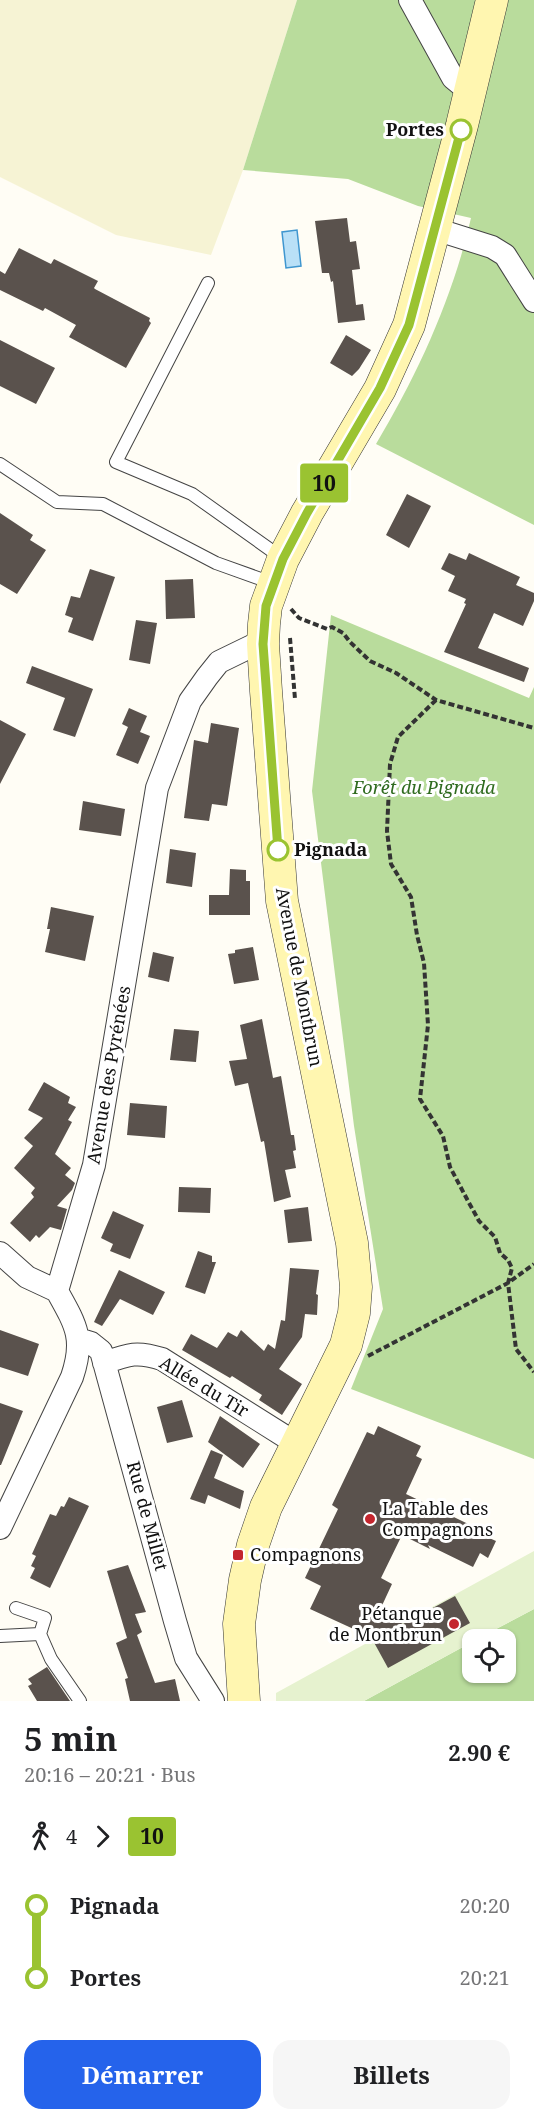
<!DOCTYPE html>
<html lang="fr">
<meta charset="utf-8">
<style>
:root{--surface:#fff;--page:#f6f6f6;--text:#202124;--muted:#757577;--accent:#2563eb}
body{margin:0;font-family:"Noto Serif",serif;background:var(--page);color:var(--text);height:100vh;display:flex;flex-direction:column;font-size:22px;white-space:nowrap}
*{box-sizing:border-box;margin:0}
p{font-size:20px;color:var(--muted)}
.icon{flex:none;width:33px;height:33px;fill:none;stroke:currentColor;stroke-width:2;stroke-linecap:round;stroke-linejoin:round}
.map{position:relative;height:1701px;overflow:hidden}
.details{display:flex;flex-direction:column;background:var(--surface);flex:1}
.details>*{flex:none}
.badge{padding:0 12px;border-radius:4px;font-size:21px;line-height:39px}
.tools{position:absolute;left:462px;top:1629px;display:grid;gap:12px}
.tools a{display:grid;place-items:center;width:54px;height:54px;border-radius:12px;background:var(--surface);box-shadow:0 2px 4px #0004;font-size:30px}
.map>.badge{position:absolute;translate:-50% -50%;box-shadow:0 0 0 3px #fff}
.legs{display:flex;align-items:center;gap:9px;height:66px;padding:0 24px;font-size:20px}
.legs p{margin-inline-start:auto}
.summary{display:flex;align-items:center;justify-content:space-between;height:102px;padding:0 24px}
h1{font-size:33px;font-weight:700;line-height:45px}
.primary-button{display:flex;gap:12px;margin-top:auto;padding:12px 24px}
.primary-button a{flex:1;height:69px;border-radius:18px;background:var(--accent);color:#fff;font-size:24px;font-weight:700;line-height:69px;text-align:center}
.primary-button a+a{background:var(--page);color:var(--text)}
ul{padding:0 24px;list-style:none}
li{display:flex;align-items:center;gap:21px;height:72px;font-size:22px}
li i{display:grid;place-items:center;width:9px;height:100%;margin:0 8px;background:currentColor}
li i::after{content:'';width:15px;height:15px;margin:-8px;border:4px solid;border-radius:50%;background:var(--surface)}
li p{margin-inline-start:auto}
li:first-child i{background:linear-gradient(#0000 50%,currentColor 0)}
li:last-child i{background:linear-gradient(currentColor 50%,#0000 0)}
.map>svg:first-child{display:block}
.farmland{fill:#f6f3d4}
.forest{fill:#b9dc9c}
.pitch{fill:#e6f2cf}
.water{fill:#b9e0f7;stroke:#3f96cf;stroke-width:1.5}
.building{fill:#5a524d}
.lines{fill:none;stroke-linecap:round;stroke-linejoin:round}
.lane-casing{stroke:#444;stroke-width:14}
.street-casing{stroke:#444;stroke-width:24}
.secondary-casing{stroke:#333;stroke-width:33}
.path{stroke:#333;stroke-width:4;stroke-dasharray:6 3;stroke-linecap:butt}
.lane{stroke:#fff;stroke-width:12}
.street{stroke:#fff;stroke-width:22}
.secondary{stroke:#fff6b0;stroke-width:32}
.line-1-casing{stroke:#fff;stroke-width:14}
.line-1{stroke:#9ac331;stroke-width:9}
.stop-1-dot{fill:#fff;stroke:#9ac331;stroke-width:3}
.poi-dot{fill:#c4262e;stroke:#fff;stroke-width:2}
.labels{text-anchor:middle;stroke-width:6;stroke-linejoin:round;paint-order:stroke}
.stop-label{font-size:18px;font-weight:bold;fill:#111;stroke:#fff;text-anchor:end}
.park-label{font-size:18px;font-style:italic;fill:#2f6b1f;stroke:#fff}
.street-label{font-size:18px;fill:#111;stroke:#fff}
.poi-label{font-size:18px;fill:#111;stroke:#fff;text-anchor:start}
</style>
<div class="map">
<svg width="534" height="1701" viewBox="0 0 534 1701">
<rect width="100%" height="100%" fill="#fffdf5"/>
<path class="farmland" d="M0,0H297L243,170L211,255L116,235L0,177Z"/>
<path class="forest" d="M297,0H534V525L376,444C418,374 453,297 471,218L418,206L348,179L243,170Z
M331,615L529,698L534,687V1459L351,1389L383,1309L354,1126L312,791Z
M534,1609V1701H364L472,1642V1672H506V1640L477,1639Z"/>
<path class="pitch" d="M534,1551V1609L477,1639L472,1640V1642L364,1701H276V1693Z"/>
<path class="water" d="M297,230L301,266L286,268L282,232Z"/>
<path class="building" d="M347,218L350,242L356,241L360,269L352,270L356,305L363,304L365,320L338,323L333,281L331,282L329,273H322L315,221Z
M19,248L51,264L54,259L98,281L94,288L95,289L150,318L149,321L151,323L126,368L69,337L76,325L45,308L43,311L0,290V271L5,274Z
M346,335L371,350L359,369L352,376L330,363Z
M0,340L55,368L36,404L0,386Z
M407,494L431,506L409,548L386,535Z
M0,513L33,535L30,540L46,550L17,594L0,584Z
M449,553L466,560L469,553L520,577L516,585L534,593V601L523,626L494,613L478,648L529,668L524,682L444,652L466,604L464,603L466,599L448,591L455,576L441,569Z
M90,569L115,577L93,641L68,632L73,618L65,615L71,596L80,598Z
M193,579L195,618L166,619L165,580Z
M136,620L157,623L150,664L129,660Z
M32,666L93,689L75,737L53,730L65,698L26,683Z
M129,708L147,716L140,732L150,736L138,764L116,755L128,727L122,724Z
M0,720L26,734L0,784Z
M211,723L239,728L227,806L212,804L209,821L184,818L194,740L208,743Z
M83,801L125,809L121,836L79,830Z
M170,849L196,853L192,887L166,883Z
M230,869L246,870V881H250V915H209V895H229Z
M51,907L94,916L85,961L45,952L50,929H47Z
M253,947L259,980L234,984L228,954L235,953V950Z
M153,952L174,957L169,982L148,977Z
M262,1019L273,1078L281,1076L291,1135H294L296,1150L293,1151L296,1168L285,1170L291,1197L274,1202L264,1141L261,1142L248,1083L235,1086L229,1061L247,1059L240,1025Z
M174,1029L199,1031L196,1062L170,1060Z
M44,1082L70,1097L68,1103L76,1107L68,1120L72,1122L55,1154L71,1168L65,1175L75,1183L72,1190L57,1206L67,1209L61,1230L50,1227L39,1238L36,1235L30,1242L10,1223L34,1197L31,1193L35,1188L14,1168L33,1146L24,1138L43,1118L28,1110Z
M130,1103L167,1106L165,1138L127,1135Z
M179,1187L211,1188L210,1213L178,1212Z
M308,1207L312,1241L288,1243L284,1210Z
M113,1211L144,1225L130,1259L110,1251L113,1244L101,1238Z
M198,1251L212,1256V1262H216L205,1294L185,1287Z
M290,1268L319,1270L316,1294L318,1295L317,1315L305,1314L302,1337L279,1369L302,1384L282,1415L259,1400L262,1395L232,1376L230,1378L182,1350L191,1334L217,1348L228,1332L237,1337L241,1330L264,1351L268,1344L275,1349L281,1320L285,1321Z
M119,1270L165,1292L153,1315L120,1299L102,1326L94,1322Z
M0,1330L39,1344L28,1376L0,1367Z
M182,1400L193,1437L167,1443L157,1407Z
M0,1403L23,1411L1,1465H0Z
M220,1416L260,1444L243,1468L208,1442Z
M378,1426L421,1446L416,1456L422,1459L406,1494L489,1534L487,1537L496,1541L488,1558L480,1553L473,1567L428,1545L430,1549L402,1535L381,1578L392,1584L379,1612L403,1624L455,1596L470,1623L388,1668L371,1637L310,1609L321,1586L305,1578L338,1509L332,1505L367,1432L374,1435Z
M211,1450L223,1455L214,1478L244,1491L240,1509L208,1495L205,1504L190,1499Z
M69,1497L89,1506L50,1588L30,1578L35,1568L31,1566L36,1556L32,1554L50,1514L56,1516L61,1506L64,1507Z
M128,1565L146,1612L135,1614L142,1632L137,1635L155,1683L175,1679L180,1701H130L125,1679L128,1678L116,1643L127,1638L107,1571Z
M47,1667L70,1701H37L28,1686L32,1684L28,1679Z"/>
<g class="lines">
<g class="lane-casing">
<path id="lane" d="M208,283L116,462L192,494L282,558
M0,464L57,502L103,504L216,563L272,583
M16,1608L45,1618L40,1634
M0,1636L40,1634L51,1659L80,1701"/>
</g>
<g class="street-casing">
<path id="street" d="M410,0L453,78L470,92
M435,229L492,247L505,255L534,301
M0,1253L27,1277L57,1291
M78,1339L91,1343L101,1351L175,1621L186,1658L213,1701
M104,1363C129,1354 137,1351 162,1359L297,1444
M0,1528L72,1377C85,1339 76,1325 57,1291L94,1165L157,788L190,701L207,677L219,662L254,645L263,644"/>
</g>
<g class="secondary-casing">
<path id="secondary" d="M244,1701L239,1624L245,1580L253,1545L266,1507L346,1345L354,1313L356,1287L352,1243L282,901L266,691L263,644L264,624L266,606L283,559L307,513L380,389L409,325L462,125L492,0"/>
</g>
<path class="path" d="M291,609L299,618L327,629L332,627L343,633L350,642L370,661L396,673L436,700L534,728
M290,638L295,699
M436,700L398,737L390,764L387,831L391,864L411,897L417,935L424,963L428,1025L420,1099L443,1136L450,1167L468,1201L479,1221L495,1237L500,1253L508,1260L512,1268L508,1283L534,1264
M368,1356L508,1283L516,1349L534,1372"/>
<use href="#lane" class="lane"/>
<use href="#street" class="street"/>
<use href="#secondary" class="secondary"/>
</g>
<g class="lines">
<g class="line-1-casing">
<path id="line-1" d="M278,850L263,644L266,606L283,559L307,513L380,388L409,325L461,130"/>
</g>
<use href="#line-1" class="line-1"/>
</g>
<g class="stop-1-dot">
<circle cx="461" cy="130" r="10"/>
<circle cx="278" cy="850" r="10"/>
</g>
<g class="poi-dot">
<circle cx="370" cy="1519" r="6"/>
<rect x="232" y="1549" width="12" height="12" rx="3"/>
<circle cx="454" cy="1624" r="6"/>
</g>
<g class="labels">
<g class="stop-label">
<text x="444" y="136">Portes</text>
<text x="294" y="856" text-anchor="start">Pignada</text>
</g>
<g class="park-label">
<text x="424" y="794">Forêt du Pignada</text>
</g>
<g class="street-label">
<text transform="translate(299 977) rotate(79)" y="6">Avenue de Montbrun</text>
<text transform="translate(109 1075) rotate(-80)" y="6">Avenue des Pyrénées</text>
<text transform="translate(204 1387) rotate(31)" y="6">Allée du Tir</text>
<text transform="translate(147 1516) rotate(75)" y="6">Rue de Millet</text>
</g>
<g class="poi-label">
<text x="382" y="1515">La Table des<tspan x="382" dy="21">Compagnons</tspan></text>
<text x="250" y="1561">Compagnons</text>
<text x="442" y="1620" text-anchor="end">Pétanque<tspan x="442" dy="21">de Montbrun</tspan></text>
</g>
</g>
</svg>
<div class="tools">
<a><svg class="icon" aria-label="locate" viewBox="0 0 24 24"><circle cx="12" cy="12" r="6"/><path d="M12 2v4M12 18v4M2 12h4M18 12h4"/></svg></a>
</div>
<b class="badge" style="left:324px;top:483px;background:#9ac331;color:#111">10</b>
</div>
<section class="details">
<div class="summary"><div><h1>5 min</h1><p>20:16 – 20:21 · Bus</p></div><b>2.90 €</b></div>
<div class="legs"><svg class="icon" aria-label="walk" viewBox="0 0 24 24"><circle cx="13" cy="4" r="2"/><path d="M13 8l-2 6 4 7M11 14l-3 7M7 12l3-4h3l4 4"/></svg>4<svg class="icon" aria-label="forward" viewBox="0 0 24 24"><path d="M9 5l7 7-7 7"/></svg><b class="badge" style="background:#9ac331;color:#111">10</b></div>
<ul>
<li><i style="color:#9ac331"></i><b>Pignada</b><p>20:20</p></li>
<li><i style="color:#9ac331"></i><b>Portes</b><p>20:21</p></li>
</ul>
<div class="primary-button"><a>Démarrer</a><a>Billets</a></div>
</section>
